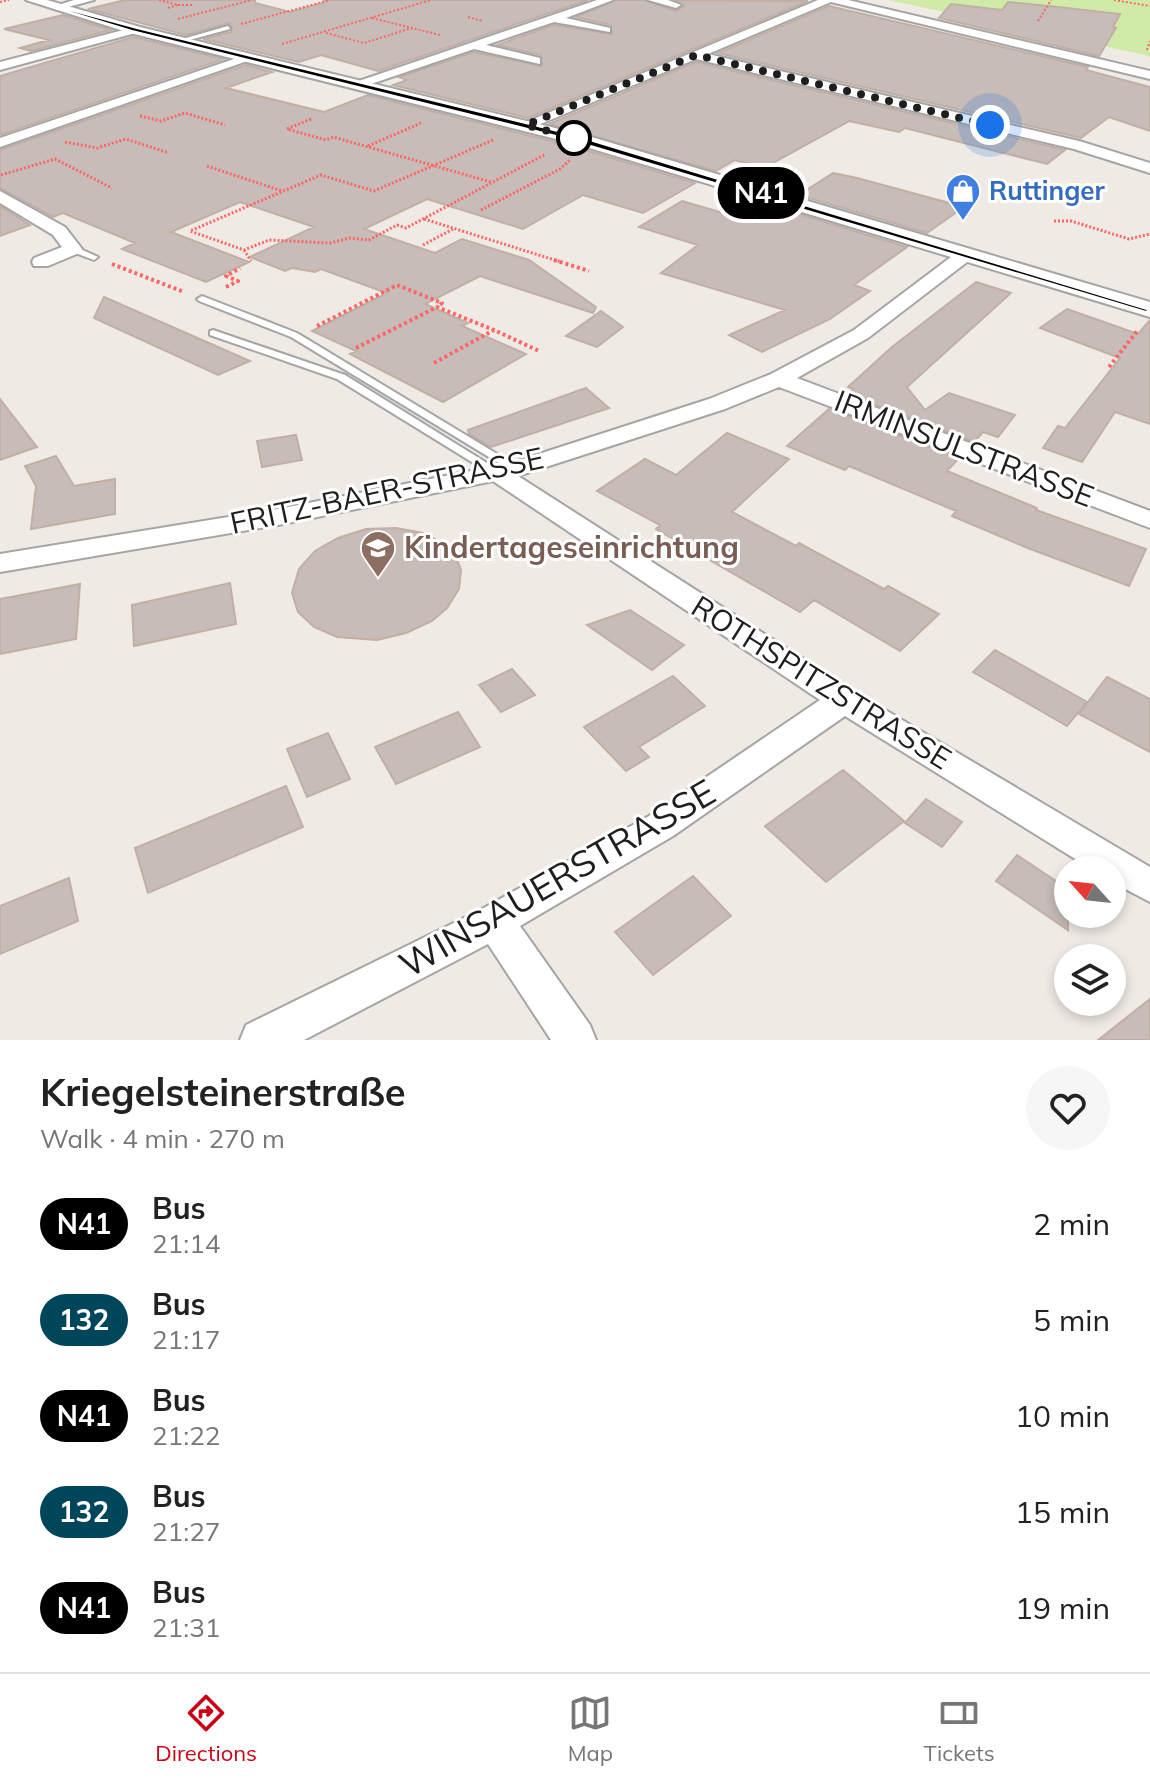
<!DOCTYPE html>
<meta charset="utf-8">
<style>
:root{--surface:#fff;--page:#f6f6f6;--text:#222;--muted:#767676;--line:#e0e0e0;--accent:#cc0015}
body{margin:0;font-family:Mulish,sans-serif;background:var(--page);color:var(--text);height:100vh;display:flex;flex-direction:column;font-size:30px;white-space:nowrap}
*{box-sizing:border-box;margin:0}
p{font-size:26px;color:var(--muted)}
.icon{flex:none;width:44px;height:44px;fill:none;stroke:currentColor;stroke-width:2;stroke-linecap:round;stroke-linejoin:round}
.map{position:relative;height:1040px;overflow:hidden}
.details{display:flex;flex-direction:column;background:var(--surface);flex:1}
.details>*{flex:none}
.badge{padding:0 16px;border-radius:26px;font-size:28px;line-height:52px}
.needle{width:52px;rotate:297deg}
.fabs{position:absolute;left:1054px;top:856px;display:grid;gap:16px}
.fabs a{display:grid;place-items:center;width:72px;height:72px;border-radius:50%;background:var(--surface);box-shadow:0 4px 12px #0003;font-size:40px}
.you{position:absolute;width:40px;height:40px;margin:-20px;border:6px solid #fff;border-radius:50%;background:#1a73e8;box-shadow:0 0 0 12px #1a73e833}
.map>.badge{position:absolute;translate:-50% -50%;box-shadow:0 0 0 4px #fff}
.round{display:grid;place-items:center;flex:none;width:84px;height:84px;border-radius:42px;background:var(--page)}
.head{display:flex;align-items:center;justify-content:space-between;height:136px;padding:0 40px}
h1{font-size:38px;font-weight:700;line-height:60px}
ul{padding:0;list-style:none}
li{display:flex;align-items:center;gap:24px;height:96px;padding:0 40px}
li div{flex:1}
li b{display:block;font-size:30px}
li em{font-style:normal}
li .badge{min-width:88px;font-weight:700;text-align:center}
.tabs{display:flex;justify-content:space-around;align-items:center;height:112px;border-top:2px solid var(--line);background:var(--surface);font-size:22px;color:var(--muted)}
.tabs a{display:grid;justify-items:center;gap:4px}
.tabs .current{color:var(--accent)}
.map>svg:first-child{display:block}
.grass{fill:#d0eba8}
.building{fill:#c7bcb7;stroke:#c1afa6;stroke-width:2}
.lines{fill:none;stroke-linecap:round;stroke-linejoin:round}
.service-casing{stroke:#a5a5a5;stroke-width:4}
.minor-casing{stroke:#a5a5a5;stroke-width:4}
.tertiary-casing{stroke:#a5a5a5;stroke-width:4}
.path-far2{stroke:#fd6767;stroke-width:2;stroke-dasharray:2 2;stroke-linecap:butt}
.path-far1{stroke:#fd6767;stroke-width:3;stroke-dasharray:2 2;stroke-linecap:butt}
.path{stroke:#fd6767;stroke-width:4;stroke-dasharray:3 3;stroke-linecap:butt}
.service{fill:#fff;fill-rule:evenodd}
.minor{fill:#fff;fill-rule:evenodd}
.tertiary{fill:#fff;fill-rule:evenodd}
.line{fill:#000;stroke:#fff;stroke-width:2}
.walk{stroke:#1e1e1e;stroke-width:8;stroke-dasharray:0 14.4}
.stop-dot{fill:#fff;stroke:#000;stroke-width:4}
.labels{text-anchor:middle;stroke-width:6;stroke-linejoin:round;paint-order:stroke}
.far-shop-label{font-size:26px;font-weight:bold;fill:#366cbe;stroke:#fff;text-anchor:start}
.street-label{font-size:30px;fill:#1e1e1e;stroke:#fff}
.education-label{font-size:30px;font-weight:bold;fill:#785e54;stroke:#fff;text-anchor:start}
.near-street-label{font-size:36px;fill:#1e1e1e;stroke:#fff}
</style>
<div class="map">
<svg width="1150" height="1040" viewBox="0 0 1150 1040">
<rect width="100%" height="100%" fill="#efeae4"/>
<path class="grass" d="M888,0H1150V57L1145,55Z"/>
<path class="building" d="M125,0H255V3L290,12L323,3L324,0H588L378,71L321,55L299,62L203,39L231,32L232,27L229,23L186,35L88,9Z
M616,0H645L675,11L684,6L676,0L808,1L528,118L393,85L407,80L399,77L474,52L542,66L541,55L497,45L554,25L612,34L611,25L576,17Z
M1008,2L1058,7L1120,14L1113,27L1116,28L1099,56L939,18L951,4L1002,10Z
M829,6L1088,67L1086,70L1150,87V131L1109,117L1081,138L718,53Z
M63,15L111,30L31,51L20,48L49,40L4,29Z
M133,37L224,59L0,135V76Z
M696,62L1065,150L1047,164L905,128L899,132L849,121L764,168L735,160L716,171L549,124Z
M246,65L272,72L226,88L324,112L368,95L575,147L695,183L643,213L583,195L523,229L427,199L364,229L435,253L462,239L529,260L596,307L593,313L480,276L425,304L468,323L462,326L526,354L443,402L350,354L356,351L312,331L387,293L321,269L315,272L292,268L285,271L250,257L314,227L240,202L171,232L249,262L206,282L122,249L135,243L63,213L53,217L0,188V150Z
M833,173L857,178L964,207L927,233L799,195Z
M682,201L757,223L779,208L907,247L854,285L870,291L830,319L762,352L729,335L785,310L661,273L698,245L639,227Z
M0,206L30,225L0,236Z
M976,282L1011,293L907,387L925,410L949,393L1015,415L998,437L983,432L974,442L847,394L853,389L848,387L892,347Z
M104,297L250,361L218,375L94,318Z
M1067,309L1138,334L1150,320V424L1115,412L1082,462L1043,448L1058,426L1065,428L1120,358L1040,328Z
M601,311L623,327L597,347L566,336Z
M586,388L609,408L491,447L469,434L468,430Z
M0,399L37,447L0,460Z
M829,409L959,458L947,471L1037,508L1036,510L1146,549L1129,586L1025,547L952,516L956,511L849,466L845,470L787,446Z
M727,433L789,459L732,512L796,546L799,543L884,589L888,586L939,614L900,651L814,600L800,612L656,529L660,525L597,491L645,459L676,475Z
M296,435L302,460L262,467L257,441Z
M56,456L74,486L115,479V514L31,529L36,486L25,466Z
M396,528L423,533L444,544L457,560L461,570L459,589L447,608L432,621L406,633L377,640L337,637L314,627L298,612L292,593L299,569L315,551L338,538L366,529Z
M230,583L236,624L134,646L132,605Z
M80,584L76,639L0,654V599Z
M630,610L647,621L684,645L652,670L587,625Z
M995,650L1087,702L1067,726L973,672Z
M512,669L535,695L501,712L479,685Z
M673,676L705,706L639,747L649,757L626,771L584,727Z
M1107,677L1150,699V752L1079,714Z
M458,712L480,747L396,784L375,747Z
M328,733L350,779L307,797L287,749Z
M843,770L904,821L826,882L765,826Z
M286,786L303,827L148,893L135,848Z
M926,799L962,822L942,847L905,823Z
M1017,855L1068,889V930L996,881Z
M693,876L731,916L653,975L615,932Z
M69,878L78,921L0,954V906Z
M1150,999V1040H1098Z"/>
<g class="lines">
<g class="service-casing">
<path id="service" d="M228,26L230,29L182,42L179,40Z
M70,247H76L98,257L94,260L70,251Z
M202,296L297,333L522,469L516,472L512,471L291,337L199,301L197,299Z
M213,330L345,375L503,473L501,475H493L337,379L210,335V331Z"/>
</g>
<g class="minor-casing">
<path id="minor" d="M74,0H94L57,10L52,7Z
M597,0H613L566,18L610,28V32L554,22L486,45L540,58V64L474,49L365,86L353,83Z
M648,0H668L681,5L676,8Z
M818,0H848L1150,71V79L831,2L708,54L1079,141L1150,163V173L1074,149L696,59L531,128L526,129L519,125Z
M135,27L139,28V32L0,70V62Z
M249,54L259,57L0,147V138Z
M0,191L65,227L82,249L79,253L48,266H34L32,262L34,258L62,247L53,235L0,203Z
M965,250L971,251L974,255L971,259L868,338L797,378L1150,511V528L779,387L725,409L518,476L855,692L1150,867V902L1112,882V870H1093L845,716L673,836L520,926L590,1025L596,1040H551L488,944L304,1040H240L246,1025L482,909L649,816L820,700L493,481L278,525L0,572V554L278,509L511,463L709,399L771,374L854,330L959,251Z"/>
</g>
<g class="tertiary-casing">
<path id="tertiary" d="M26,0H47L140,27L588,136L1150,302V317L576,144L130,33Z"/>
</g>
<path class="path-far2" d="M159,0L178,5L168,8
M1114,0L1150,6
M0,2L9,0
M178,5H193
M468,17L482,21
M372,18L440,35
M178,19L252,0
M1038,21L1051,0
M241,24L330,0
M326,33L364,43L412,28
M282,44L431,0
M1147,50L1150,41
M182,114H189"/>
<path class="path-far1" d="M140,116L161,121L185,113L225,125
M311,119L287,129L326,140L333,137L491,182
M493,140L374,191L321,175L190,231L244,250L269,240L330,243L350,238L369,240L397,225L406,228L546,154
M65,142L97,148L126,139L169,153
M368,146L421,123
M207,166L282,191
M1,175L55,159L112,188
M481,210L560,169L570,160
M424,219L561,262
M1054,221H1071L1129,239L1150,234
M423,245L453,229
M244,250L251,261"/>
<path class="path" d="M554,260L589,271
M112,264L184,292
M226,287L238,281L226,276L240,268
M317,326L397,285L442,303L437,307
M356,348L437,307L494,330
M434,363L494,330L539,351
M1109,367L1138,330"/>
<use href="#service" class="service"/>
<use href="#minor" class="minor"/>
<use href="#tertiary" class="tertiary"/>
</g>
<path class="line" d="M30,0H33L137,28L570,134L1150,310L1146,312L564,138L132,31Z"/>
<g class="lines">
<path class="walk" d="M574,138L526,125L696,55L990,125"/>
</g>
<defs>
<g id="shop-pin" transform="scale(1.8)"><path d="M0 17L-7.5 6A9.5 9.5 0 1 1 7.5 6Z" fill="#3f7fe0" stroke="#fff"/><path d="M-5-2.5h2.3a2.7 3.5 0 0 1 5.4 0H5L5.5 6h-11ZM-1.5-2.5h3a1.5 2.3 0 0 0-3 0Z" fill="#fff"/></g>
<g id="school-pin" transform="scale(1.8)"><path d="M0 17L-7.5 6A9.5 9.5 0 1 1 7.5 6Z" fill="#8d6e63" stroke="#fff"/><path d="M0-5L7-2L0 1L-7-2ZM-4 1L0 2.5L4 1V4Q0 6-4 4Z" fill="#fff"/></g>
</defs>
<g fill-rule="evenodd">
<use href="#shop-pin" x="963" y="191"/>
<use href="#school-pin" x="378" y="548"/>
</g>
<circle class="stop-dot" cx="574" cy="138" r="16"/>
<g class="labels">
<g class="far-shop-label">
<text x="989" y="200">Ruttinger</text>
</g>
<g class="street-label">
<text transform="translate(964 449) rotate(21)" y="10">IRMINSULSTRASSE</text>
<text transform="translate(387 491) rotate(-12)" y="10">FRITZ-BAER-STRASSE</text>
<text transform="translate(821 683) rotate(32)" y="10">ROTHSPITZSTRASSE</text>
</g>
<g class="education-label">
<text x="404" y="558">Kindertageseinrichtung</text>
</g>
<g class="near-street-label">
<text transform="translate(557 878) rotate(-30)" y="13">WINSAUERSTRASSE</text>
</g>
</g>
</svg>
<div class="fabs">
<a><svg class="needle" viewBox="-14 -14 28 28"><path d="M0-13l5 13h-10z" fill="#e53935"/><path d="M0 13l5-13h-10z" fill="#767676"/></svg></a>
<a><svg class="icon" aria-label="layers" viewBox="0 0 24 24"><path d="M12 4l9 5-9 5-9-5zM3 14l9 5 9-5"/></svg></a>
</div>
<div class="you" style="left:990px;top:125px"></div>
<b class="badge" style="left:761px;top:193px;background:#000;color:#fff">N41</b>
</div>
<section class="details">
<div class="head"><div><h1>Kriegelsteinerstraße</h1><p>Walk · 4 min · 270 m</p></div><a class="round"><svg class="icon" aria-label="heart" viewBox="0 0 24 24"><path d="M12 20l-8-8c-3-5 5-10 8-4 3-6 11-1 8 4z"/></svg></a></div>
<ul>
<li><span class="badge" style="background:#000;color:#fff">N41</span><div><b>Bus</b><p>21:14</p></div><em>2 min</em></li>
<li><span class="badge" style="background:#00465a;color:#fff">132</span><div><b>Bus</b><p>21:17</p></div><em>5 min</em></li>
<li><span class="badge" style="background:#000;color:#fff">N41</span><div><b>Bus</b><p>21:22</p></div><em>10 min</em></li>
<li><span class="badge" style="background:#00465a;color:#fff">132</span><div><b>Bus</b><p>21:27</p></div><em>15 min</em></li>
<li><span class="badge" style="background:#000;color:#fff">N41</span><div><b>Bus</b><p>21:31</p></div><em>19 min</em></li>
</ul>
</section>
<nav class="tabs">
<a class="current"><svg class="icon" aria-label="directions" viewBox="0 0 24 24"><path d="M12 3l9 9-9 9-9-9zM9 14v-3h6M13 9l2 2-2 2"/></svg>Directions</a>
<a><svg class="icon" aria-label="map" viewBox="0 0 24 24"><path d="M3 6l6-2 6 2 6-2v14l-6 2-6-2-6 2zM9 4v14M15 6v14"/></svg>Map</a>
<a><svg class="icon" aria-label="tickets" viewBox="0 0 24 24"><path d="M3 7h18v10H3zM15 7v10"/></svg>Tickets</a>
</nav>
